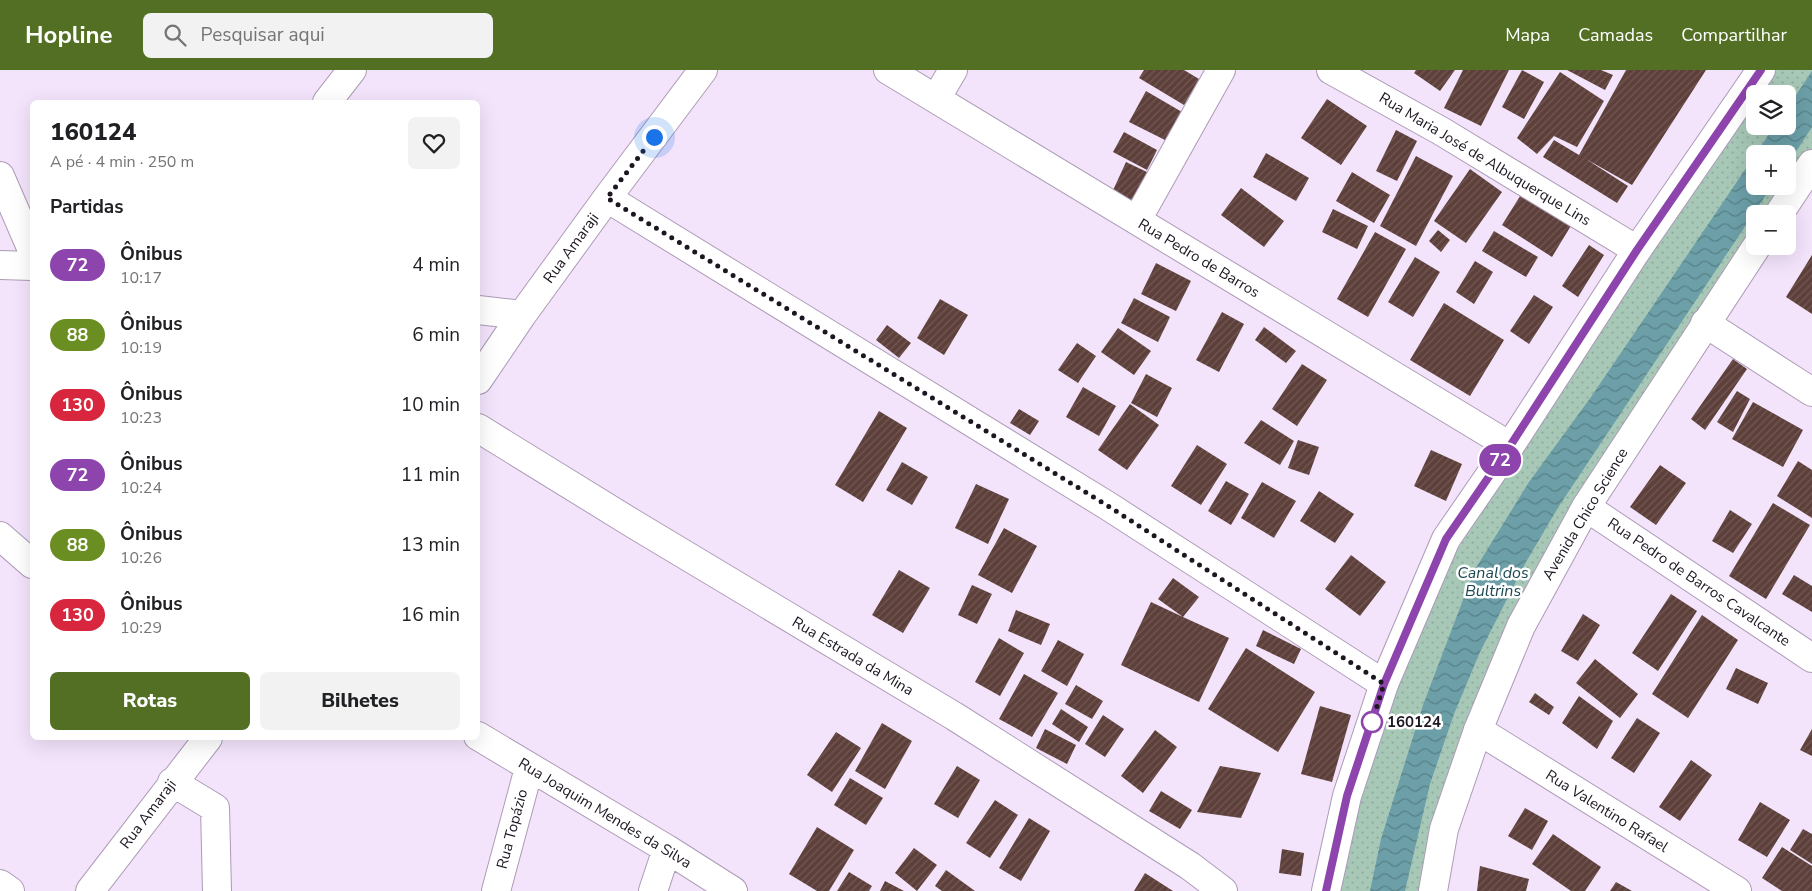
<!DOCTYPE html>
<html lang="pt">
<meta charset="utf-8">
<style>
:root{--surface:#fff;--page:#f2f2f2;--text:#202124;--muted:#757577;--accent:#526f23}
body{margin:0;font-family:"Nunito Sans",sans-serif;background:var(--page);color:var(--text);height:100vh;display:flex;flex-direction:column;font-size:19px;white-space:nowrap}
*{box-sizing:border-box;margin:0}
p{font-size:16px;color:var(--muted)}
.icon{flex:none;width:28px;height:28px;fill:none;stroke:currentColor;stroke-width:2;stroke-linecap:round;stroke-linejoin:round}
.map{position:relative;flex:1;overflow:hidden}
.drawer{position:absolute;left:30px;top:30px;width:450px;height:640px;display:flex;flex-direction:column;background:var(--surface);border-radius:8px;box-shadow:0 5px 20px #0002}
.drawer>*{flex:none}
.badge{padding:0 10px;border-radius:16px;font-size:18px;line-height:32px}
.buttons{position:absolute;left:1746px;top:15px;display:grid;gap:10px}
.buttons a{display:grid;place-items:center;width:50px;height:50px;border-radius:8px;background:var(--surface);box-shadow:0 5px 20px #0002;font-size:25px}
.you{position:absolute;width:25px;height:25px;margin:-12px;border:4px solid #fff;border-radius:50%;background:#1a73e8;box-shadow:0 0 0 8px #1a73e833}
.map>.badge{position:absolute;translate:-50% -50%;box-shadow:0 0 0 2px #fff}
h2{padding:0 20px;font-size:19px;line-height:45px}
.round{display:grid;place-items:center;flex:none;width:52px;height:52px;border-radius:8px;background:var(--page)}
.overview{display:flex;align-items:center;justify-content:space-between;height:85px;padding:0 20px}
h1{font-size:24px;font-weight:800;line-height:38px}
.button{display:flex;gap:10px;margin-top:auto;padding:10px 20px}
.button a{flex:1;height:58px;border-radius:8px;background:var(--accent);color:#fff;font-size:20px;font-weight:800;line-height:58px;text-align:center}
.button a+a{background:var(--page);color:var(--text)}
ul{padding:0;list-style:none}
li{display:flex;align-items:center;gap:15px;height:70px;padding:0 20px}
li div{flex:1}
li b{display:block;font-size:19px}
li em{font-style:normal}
li .badge{min-width:55px;font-weight:700;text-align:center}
header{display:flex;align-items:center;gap:30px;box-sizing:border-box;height:70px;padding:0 25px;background:var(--accent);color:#fff}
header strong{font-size:24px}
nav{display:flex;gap:28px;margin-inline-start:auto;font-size:18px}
.search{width:350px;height:45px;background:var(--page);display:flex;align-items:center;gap:12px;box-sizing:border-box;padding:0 18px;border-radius:8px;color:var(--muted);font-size:19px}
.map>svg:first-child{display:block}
.green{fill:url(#green-dots)}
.water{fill:url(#water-waves)}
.building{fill:url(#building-hatch)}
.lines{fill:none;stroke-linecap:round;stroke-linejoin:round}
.minor-casing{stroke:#ac9bb6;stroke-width:30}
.major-casing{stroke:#ac9bb6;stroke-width:30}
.minor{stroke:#fff;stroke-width:28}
.major{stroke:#fff;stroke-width:28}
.line-casing{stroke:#fff;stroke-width:11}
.line{stroke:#8e44ad;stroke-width:8}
.walk{stroke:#1d1621;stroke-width:5;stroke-dasharray:0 9}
.stop-dot{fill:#fff;stroke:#8e44ad;stroke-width:2.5}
.labels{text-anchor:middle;stroke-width:5;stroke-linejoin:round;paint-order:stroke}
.street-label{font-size:15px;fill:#1d1621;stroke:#fff}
.stop-label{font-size:15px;font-weight:bold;fill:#1d1621;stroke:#fff;text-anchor:start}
.water-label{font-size:16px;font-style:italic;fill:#194850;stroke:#fff}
</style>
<header>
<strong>Hopline</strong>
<div class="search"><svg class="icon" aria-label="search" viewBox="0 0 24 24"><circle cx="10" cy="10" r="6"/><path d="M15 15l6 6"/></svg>Pesquisar aqui</div>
<nav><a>Mapa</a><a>Camadas</a><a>Compartilhar</a></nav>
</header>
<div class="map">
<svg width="1812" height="821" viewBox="0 0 1812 821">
<defs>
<pattern id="green-dots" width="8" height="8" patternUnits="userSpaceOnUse" patternTransform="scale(1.25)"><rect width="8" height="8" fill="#a7c8b7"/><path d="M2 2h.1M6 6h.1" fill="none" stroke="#8fab9d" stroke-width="1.8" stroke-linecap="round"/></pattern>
<pattern id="water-waves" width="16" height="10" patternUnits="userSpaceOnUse" patternTransform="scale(1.25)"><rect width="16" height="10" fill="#6c9fa8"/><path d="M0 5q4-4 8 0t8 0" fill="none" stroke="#588188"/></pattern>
<pattern id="building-hatch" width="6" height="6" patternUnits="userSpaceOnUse" patternTransform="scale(1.25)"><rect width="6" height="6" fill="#5e403b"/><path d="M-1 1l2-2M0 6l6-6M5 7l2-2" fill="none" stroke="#715855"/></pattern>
</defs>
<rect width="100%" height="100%" fill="#f3e4fb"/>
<path class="green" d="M1774,0H1812V80L1788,115V84H1755V116H1787L1768,144H1755V162L1702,237L1578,431L1424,821H1337L1355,740L1393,618L1449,493L1533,357L1755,27V56H1788V24H1758Z"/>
<path class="water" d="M1812,1V57L1788,94V84H1756L1774,56H1788V37Z
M1755,85V116H1772L1559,436L1526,492L1480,582L1454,644L1430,714L1405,821H1370L1381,769L1423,635L1474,501L1529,412L1591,327Z"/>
<path class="building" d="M1144,0H1184L1199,9L1184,35L1139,8Z
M1416,0H1455L1440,21L1414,3Z
M1463,0H1509L1481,56L1444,38Z
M1522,0L1544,12L1524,49L1502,37Z
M1567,0H1601L1613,5L1605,20Z
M1626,0H1706L1632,115L1586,89L1628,116L1617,133L1543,87L1554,70L1579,85Z
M1560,2L1604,31L1577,77L1554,66L1537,84L1517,68Z
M1146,21L1182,42L1165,70L1129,52Z
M1327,29L1367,56L1341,95L1301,68Z
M1396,60L1417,71L1397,111L1376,101Z
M1124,62L1157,80L1147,100L1113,82Z
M1266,83L1309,108L1296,131L1253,107Z
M1416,86L1453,106L1416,176L1380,156Z
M1126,92L1147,102L1129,139L1109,129Z
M1470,99L1502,122L1466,173L1434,151Z
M1352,102L1390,125L1374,153L1336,131Z
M1241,118L1284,151L1264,177L1221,145Z
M1522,123L1572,154L1552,187L1502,155Z
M1333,139L1368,156L1357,179L1322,162Z
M1438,160L1450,170L1441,182L1429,171Z
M1494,161L1538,187L1526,207L1482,181Z
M1375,162L1406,179L1368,247L1337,229Z
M1589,175L1604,185L1578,227L1562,216Z
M1812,185V244L1786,227Z
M1415,187L1440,202L1413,247L1388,232Z
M1475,191L1493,202L1474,234L1456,222Z
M1156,193L1191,211L1176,241L1141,224Z
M1534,225L1553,237L1529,274L1510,261Z
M1134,228L1170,247L1158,272L1121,253Z
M940,229L968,245L944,285L917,268Z
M1444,233L1504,270L1470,326L1410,290Z
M1222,242L1244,254L1219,302L1196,290Z
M887,255L911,273L899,288L876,270Z
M1264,257L1296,281L1286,293L1255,270Z
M1118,258L1151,281L1134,305L1101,282Z
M1077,273L1096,286L1078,313L1058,300Z
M1733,289L1747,299L1705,360L1691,349Z
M1302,294L1327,310L1297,356L1272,339Z
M1146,304L1172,318L1157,347L1131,333Z
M1083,317L1116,336L1099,366L1066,347Z
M1737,321L1750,329L1733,362L1717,352Z
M1753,332L1803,360L1783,397L1732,369Z
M1130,334L1159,355L1127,400L1098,380Z
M1019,339L1039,351L1030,365L1010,353Z
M879,341L907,358L863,432L835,415Z
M1261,350L1294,371L1280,395L1244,373Z
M1298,370L1319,377L1309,405L1288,398Z
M1197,375L1227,394L1201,435L1171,416Z
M1431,380L1462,394L1446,431L1414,416Z
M1798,391L1812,400V448L1777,426Z
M902,392L928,407L912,435L886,420Z
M1660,395L1686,413L1656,455L1630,437Z
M1226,411L1249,424L1231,455L1208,441Z
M1262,412L1296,431L1274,468L1241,448Z
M976,414L1009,429L988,474L955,458Z
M1319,421L1354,444L1335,473L1300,451Z
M1773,433L1810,455L1766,529L1729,506Z
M1730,440L1752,454L1733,483L1712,471Z
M1004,458L1037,476L1012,523L978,505Z
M1351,485L1386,512L1360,546L1325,519Z
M899,500L930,518L903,563L872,545Z
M1794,505L1812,516V542L1782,524Z
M1173,508L1199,527L1183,547L1229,568L1199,632L1121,595L1151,532L1183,547L1158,529Z
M972,515L992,524L977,554L958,545Z
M1671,524L1697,541L1658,601L1632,583Z
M1016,540L1050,554L1041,575L1008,561Z
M1583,544L1600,555L1578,591L1561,581Z
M1702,545L1738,570L1688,648L1652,624Z
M1263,560L1301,579L1294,594L1256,576Z
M999,568L1024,583L1000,626L975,612Z
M1058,570L1084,584L1067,616L1041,601Z
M1246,578L1315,622L1278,682L1208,639Z
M1595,589L1638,624L1620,648L1576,613Z
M1736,598L1768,613L1758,634L1726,619Z
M1024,604L1058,623L1032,667L999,649Z
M1076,615L1103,631L1092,649L1065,634Z
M1535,623L1554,637L1549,645L1529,632Z
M1579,626L1613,651L1597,679L1562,653Z
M1320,636L1351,645L1332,712L1301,704Z
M1061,639L1088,657L1079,672L1052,654Z
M1103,645L1124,659L1105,687L1085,674Z
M1637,648L1660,663L1634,703L1611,688Z
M882,653L912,671L885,719L855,701Z
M1045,659L1076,675L1067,694L1036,678Z
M1812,659V686L1800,680Z
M1155,660L1177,677L1143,723L1121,706Z
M836,662L861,678L832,722L807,705Z
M1691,690L1712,705L1680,751L1659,737Z
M957,696L980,710L958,748L934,734Z
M1220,696L1261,703L1241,748L1197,742Z
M850,708L883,728L866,755L834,735Z
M1161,721L1192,740L1180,759L1149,741Z
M995,730L1018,745L990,788L966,773Z
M1760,732L1790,750L1767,787L1738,770Z
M1525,738L1548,751L1532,780L1508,766Z
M1029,748L1050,761L1021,811L999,798Z
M817,757L854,780L829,821H817L789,804Z
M1803,759L1812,764V794L1790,780Z
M1553,764L1601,797L1585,821H1571L1532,794Z
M1782,777L1812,796V821H1782L1762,808Z
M914,778L937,795L917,821L895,803Z
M1282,779L1304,783L1301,806L1279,803Z
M1480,796L1529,809L1526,821H1477Z
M946,800L975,821H942L935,816Z
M849,802L872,816L869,821H837Z
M1145,803L1173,821H1134Z
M885,811L904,821H880Z
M1616,812L1632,821H1610Z"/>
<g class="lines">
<g class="minor-casing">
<path id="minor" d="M888,0L1510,376
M1331,0L1441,61L1637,180
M936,29L953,0
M327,32L352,0
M0,106L32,180
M607,128L1108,436L1384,614
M1137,150L1221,0
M0,195L32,196
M478,240L522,245
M1705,253L1812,322
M478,310L522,245L607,128L703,0
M478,358L632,453L954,646L1190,796L1223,821
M1586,437L1812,588
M0,466L32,494
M1478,660L1737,821
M478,666L667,779L733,821
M172,712L215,738L217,821
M0,814L10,821
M90,821L208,668
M496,821L529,698
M653,821L667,779"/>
</g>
<g class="major-casing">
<path id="major" d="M1779,144L1812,94
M1326,821L1347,726L1384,614L1446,469L1510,376L1637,180L1761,0
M1433,821L1444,759L1478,660L1521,556L1586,437L1757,176"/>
</g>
<use href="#minor" class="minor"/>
<use href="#major" class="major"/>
</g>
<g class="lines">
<g class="line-casing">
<path id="line" d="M1326,821L1347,726L1384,614L1446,469L1510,376L1637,180L1761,0"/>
</g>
<use href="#line" class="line"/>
<path class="walk" d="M654,67L607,128L1108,436L1384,614L1372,652"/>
</g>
<circle class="stop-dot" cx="1372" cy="652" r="10"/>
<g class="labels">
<g class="street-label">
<text transform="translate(1485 89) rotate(31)" y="5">Rua Maria José de Albuquerque Lins</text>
<text transform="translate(571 178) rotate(-54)" y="5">Rua Amaraji</text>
<text transform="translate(1199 188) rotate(31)" y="5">Rua Pedro de Barros</text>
<text transform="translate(1585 444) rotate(-59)" y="5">Avenida Chico Science</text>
<text transform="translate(1699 512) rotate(34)" y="5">Rua Pedro de Barros Cavalcante</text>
<text transform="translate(853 586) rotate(31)" y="5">Rua Estrada da Mina</text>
<text transform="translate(1607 741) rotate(32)" y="5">Rua Valentino Rafael</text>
<text transform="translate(605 743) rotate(31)" y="5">Rua Joaquim Mendes da Silva</text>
<text transform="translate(148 744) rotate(-53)" y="5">Rua Amaraji</text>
<text transform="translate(512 759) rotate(-75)" y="5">Rua Topázio</text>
</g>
<g class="stop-label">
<text x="1387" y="657">160124</text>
</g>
<g class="water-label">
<text x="1493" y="508">Canal dos<tspan x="1493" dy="18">Bultrins</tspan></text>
</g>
</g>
</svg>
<div class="buttons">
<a><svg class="icon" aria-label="layers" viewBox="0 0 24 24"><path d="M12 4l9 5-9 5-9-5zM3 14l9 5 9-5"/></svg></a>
<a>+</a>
<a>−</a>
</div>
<div class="you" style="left:654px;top:67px"></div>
<b class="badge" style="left:1500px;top:390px;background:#8e44ad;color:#fff">72</b>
<section class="drawer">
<div class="overview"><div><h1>160124</h1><p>A pé · 4 min · 250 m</p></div><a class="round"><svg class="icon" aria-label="heart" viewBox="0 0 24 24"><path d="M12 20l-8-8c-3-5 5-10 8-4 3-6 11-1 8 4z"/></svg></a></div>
<h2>Partidas</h2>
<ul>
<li><span class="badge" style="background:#8e44ad;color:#fff">72</span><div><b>Ônibus</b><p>10:17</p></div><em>4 min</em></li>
<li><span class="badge" style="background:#6b8e23;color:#fff">88</span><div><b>Ônibus</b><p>10:19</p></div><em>6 min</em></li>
<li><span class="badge" style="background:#d7263d;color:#fff">130</span><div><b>Ônibus</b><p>10:23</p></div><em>10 min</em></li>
<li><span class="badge" style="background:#8e44ad;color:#fff">72</span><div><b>Ônibus</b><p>10:24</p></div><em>11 min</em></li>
<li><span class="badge" style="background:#6b8e23;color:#fff">88</span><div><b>Ônibus</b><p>10:26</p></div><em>13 min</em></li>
<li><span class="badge" style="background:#d7263d;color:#fff">130</span><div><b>Ônibus</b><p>10:29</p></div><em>16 min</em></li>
</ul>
<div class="button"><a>Rotas</a><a>Bilhetes</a></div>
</section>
</div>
